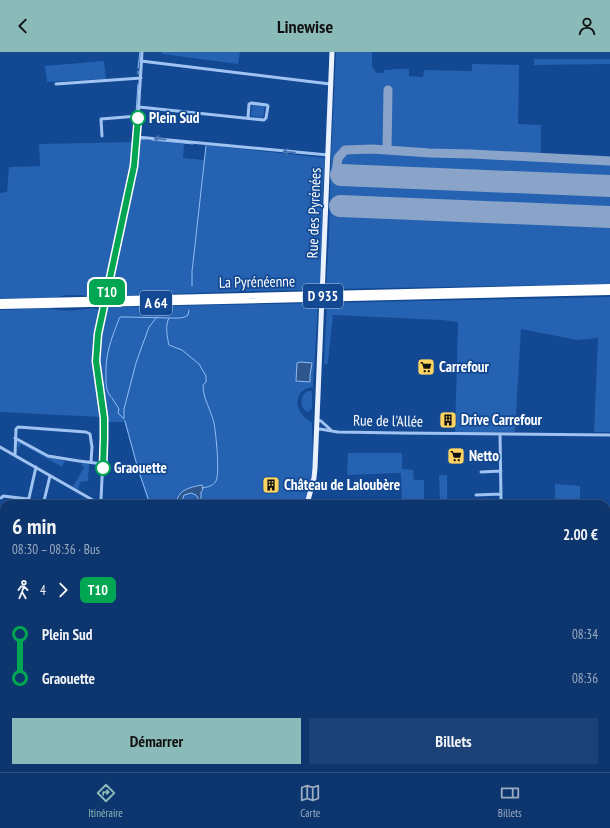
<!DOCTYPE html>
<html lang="fr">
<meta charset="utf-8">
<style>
:root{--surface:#0e366e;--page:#1c4176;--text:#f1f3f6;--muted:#9babc2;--line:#2e5081;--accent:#8bbbb9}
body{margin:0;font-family:"PT Sans Narrow",sans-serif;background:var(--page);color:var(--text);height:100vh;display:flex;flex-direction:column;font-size:15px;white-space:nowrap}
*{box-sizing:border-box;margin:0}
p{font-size:13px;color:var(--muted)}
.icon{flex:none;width:22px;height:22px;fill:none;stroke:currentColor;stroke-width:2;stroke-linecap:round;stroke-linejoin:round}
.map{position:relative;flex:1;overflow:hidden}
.side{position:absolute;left:0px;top:448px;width:610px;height:272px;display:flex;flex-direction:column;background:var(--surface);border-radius:12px 12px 0 0;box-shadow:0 2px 6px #0003,0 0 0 1px var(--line)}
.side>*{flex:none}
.badge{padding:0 8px;border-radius:6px;font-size:14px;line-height:26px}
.map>.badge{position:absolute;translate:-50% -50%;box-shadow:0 0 0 2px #fff}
.legs{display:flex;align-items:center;gap:6px;height:44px;padding:0 12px;font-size:13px}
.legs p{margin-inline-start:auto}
.headline{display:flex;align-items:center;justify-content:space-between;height:68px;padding:0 12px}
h1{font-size:22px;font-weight:600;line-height:30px}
.action{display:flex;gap:8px;margin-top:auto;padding:8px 12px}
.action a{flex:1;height:46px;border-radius:0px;background:var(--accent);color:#111;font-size:16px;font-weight:600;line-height:46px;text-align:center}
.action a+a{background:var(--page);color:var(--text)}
ul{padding:0 12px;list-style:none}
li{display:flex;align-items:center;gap:14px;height:44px;font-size:15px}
li i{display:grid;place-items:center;width:6px;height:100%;margin:0 5px;background:currentColor}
li i::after{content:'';width:10px;height:10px;margin:-5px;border:3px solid;border-radius:50%;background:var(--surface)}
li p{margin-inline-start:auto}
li:first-child i{background:linear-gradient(#0000 50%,currentColor 0)}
li:last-child i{background:linear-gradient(currentColor 50%,#0000 0)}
header{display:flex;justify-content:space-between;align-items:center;height:52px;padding:0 12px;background:var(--accent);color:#111;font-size:18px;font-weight:600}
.menu{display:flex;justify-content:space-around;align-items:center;height:56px;border-top:1px solid var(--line);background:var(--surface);font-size:11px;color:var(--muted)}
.menu a{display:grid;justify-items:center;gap:2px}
.menu .active{color:var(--accent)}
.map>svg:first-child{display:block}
.green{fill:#2562b1}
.water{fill:#2f568d;stroke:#91bef5}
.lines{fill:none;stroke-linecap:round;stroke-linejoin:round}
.stream{stroke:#91bef5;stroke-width:1}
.taxiway{stroke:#89a4c8;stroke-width:9}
.runway{stroke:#89a4c8;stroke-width:22}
.minor{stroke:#a0c4f2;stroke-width:3}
.tertiary{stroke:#a0c4f2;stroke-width:4}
.secondary{stroke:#cee1fc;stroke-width:4.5}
.primary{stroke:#eaf2ff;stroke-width:5}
.motorway{stroke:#fff;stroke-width:6}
.oneway{stroke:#4473b4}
.line-1-casing{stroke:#fff;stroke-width:9}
.line-1{stroke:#00a651;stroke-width:6}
.stop-1-dot{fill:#fff;stroke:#00a651;stroke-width:2}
.labels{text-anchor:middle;stroke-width:3.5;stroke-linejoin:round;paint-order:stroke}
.shield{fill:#134892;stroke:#b8c8de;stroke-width:1}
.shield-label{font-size:14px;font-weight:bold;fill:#fff}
.stop-label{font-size:15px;font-weight:bold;fill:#fff;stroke:#134892;text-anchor:start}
.street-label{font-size:15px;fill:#fff;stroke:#134892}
.poi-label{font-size:15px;font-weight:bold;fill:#fff;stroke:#134892;text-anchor:start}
</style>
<header><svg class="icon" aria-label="back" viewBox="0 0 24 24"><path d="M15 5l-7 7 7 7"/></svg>Linewise<svg class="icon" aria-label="person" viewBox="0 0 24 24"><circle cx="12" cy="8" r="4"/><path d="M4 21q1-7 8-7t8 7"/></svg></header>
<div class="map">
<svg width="610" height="720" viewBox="0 0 610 720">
<rect width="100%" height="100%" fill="#134892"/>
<path class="green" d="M162,0H240L238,12L162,2Z
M336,0H372V16H374V18L375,19L376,21H384V18H393V17H409V24L423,25L424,18L472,19V12L519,13L518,72L541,73V101L610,104V232L326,237L329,184L331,105Z
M534,7H610V12L534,13Z
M104,9L106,27L47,30L45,14Z
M252,52L265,54L263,66L251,64Z
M139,87L184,92L183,106L204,108L206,93L325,106L322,151L323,154L320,238L256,239L109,244L132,138L136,127Z
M134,90L131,113L103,244L88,245L82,243H67L54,246L0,247V141L7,140L9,115L40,114L39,92Z
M610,245V380H594L598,286L577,288L521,277L515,380L455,381L458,270L442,268L333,263L328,309L327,312H324L327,251Z
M318,251L313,335C299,336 293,349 301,361C303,365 309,368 312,371L313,413L311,427L304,452H201V440L188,437L177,448V452H152L148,450L124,370H106C103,346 96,322 98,298C99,290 100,281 103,273C104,267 107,261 106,255Z
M50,256C63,261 80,257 94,256L97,257L99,260L95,282L93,310L101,365L0,360V258Z
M308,339H312V357L307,360C299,355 300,343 308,339Z
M17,388L48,405L65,409L62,415L21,392L18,398V392L16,393Z
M348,401H402V417L413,418L414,428H424V452H376L402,451L401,421L347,423Z
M81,411L89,412L88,429L80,430L78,438L73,435L84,415L81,413Z
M439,423H447V451L473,452H440Z
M555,432L580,434V452H555Z
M191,441C197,442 199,446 199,452H182V449L184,443Z
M4,588V716H128L129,720H0V590Z
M228,716H262L263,720H229Z
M265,716H311L312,720H266Z"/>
<path class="water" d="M300,310L312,311L310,323V330L296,329L297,311Z
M202,433L203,438L201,440V452H199V448L196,443L191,441L184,443L182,449V452H177C176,438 191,435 202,433Z"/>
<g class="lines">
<path class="stream" d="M138,16L140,0
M138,22V19
M136,61L138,32
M134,86L136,67
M140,87H145
M152,88L193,92
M192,234V219L193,211L206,94
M189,258L188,263C183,267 176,266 169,266C165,273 167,285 169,293L182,298L199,312L206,324V330L203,333C203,347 211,358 214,371C216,382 220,421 216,429C213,434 208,435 202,436
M111,345C106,339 106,333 106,325C105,302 111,288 119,267L120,265H126L169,266
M112,346L119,357L118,361L124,367
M124,366V357L136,311L142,294L149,275L157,265
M125,369L138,417L149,449L155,452
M62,716V720
M87,716L89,720"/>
<path class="taxiway" d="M387,98L430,101L472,102L610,109
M336,121L338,106L345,98L372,97L387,98L388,38"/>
<path class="runway" d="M341,123L610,134
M340,154L610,165"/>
<path class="minor" d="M141,9L330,32
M56,32L141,26
M139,55L264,68L266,66L268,54L267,53L251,51L249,52L248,66
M102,84L101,67L138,64
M137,85L328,103
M317,368L321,369L331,378
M317,378L320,377L338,380L400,381L610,383
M15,386L48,404L79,409L103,412
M0,395L98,451L101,450
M15,403L16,377L18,375L86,380L90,382L92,395L91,410
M481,420L501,419
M476,443L501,442
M1,446L3,444L28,447L29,446L36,415
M44,449L50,424
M101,452V447L104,386V366L97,318L96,300L100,273L134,114L138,64L142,0
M144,452H148
M498,452L501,447L500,382
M0,480L4,481
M606,508H610
M225,716L226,720"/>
<path class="tertiary" d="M132,716V720"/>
<path class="secondary" d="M0,584L4,583"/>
<path class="primary" d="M307,452L314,426L315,416L332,0
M313,716L314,720"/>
<path class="motorway" d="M0,250L610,235
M0,254L610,240"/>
</g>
<defs><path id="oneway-shaft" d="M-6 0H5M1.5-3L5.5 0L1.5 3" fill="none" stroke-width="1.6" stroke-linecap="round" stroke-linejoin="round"/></defs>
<g class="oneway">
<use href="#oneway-shaft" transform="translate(160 87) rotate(-174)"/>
<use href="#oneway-shaft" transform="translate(289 100) rotate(-174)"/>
</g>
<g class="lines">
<g class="line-1-casing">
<path id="line-1" d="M103,416L104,386V366L96,309L98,282L134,114L138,66"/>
</g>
<use href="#line-1" class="line-1"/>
</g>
<defs>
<g id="supermarket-square" transform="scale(0.9)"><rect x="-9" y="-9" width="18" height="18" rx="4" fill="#ffd460" stroke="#134892"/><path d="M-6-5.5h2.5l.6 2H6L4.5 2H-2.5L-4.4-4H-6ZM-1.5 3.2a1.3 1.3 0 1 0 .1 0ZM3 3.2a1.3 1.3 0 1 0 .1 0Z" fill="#111"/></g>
<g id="building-square" transform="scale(0.9)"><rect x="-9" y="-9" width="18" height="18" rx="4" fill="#ffd460" stroke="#134892"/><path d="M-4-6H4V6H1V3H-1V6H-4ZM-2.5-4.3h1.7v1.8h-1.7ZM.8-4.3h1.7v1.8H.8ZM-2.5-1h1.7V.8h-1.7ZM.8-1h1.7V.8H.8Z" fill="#111"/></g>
</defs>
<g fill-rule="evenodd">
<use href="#supermarket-square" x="426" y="315"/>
<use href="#building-square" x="448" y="368"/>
<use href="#supermarket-square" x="456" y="404"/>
<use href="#building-square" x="271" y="433"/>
</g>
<g class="stop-1-dot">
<circle cx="138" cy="66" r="7"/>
<circle cx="103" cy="416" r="7"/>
</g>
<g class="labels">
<g class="shield">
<rect x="303" y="232" width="40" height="24" rx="3"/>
<rect x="140" y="239" width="32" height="24" rx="3"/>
</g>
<g class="shield-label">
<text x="323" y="249">D 935</text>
<text x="156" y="256">A 64</text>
</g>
<g class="stop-label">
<text x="149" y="71">Plein Sud</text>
<text x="114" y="421">Graouette</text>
</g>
<g class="street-label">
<text transform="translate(314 161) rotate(-88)" y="5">Rue des Pyrénées</text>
<text transform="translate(257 230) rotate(-1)" y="5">La Pyrénéenne</text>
<text transform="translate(388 369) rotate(1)" y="5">Rue de l'Allée</text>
</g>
<g class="poi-label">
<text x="439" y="320">Carrefour</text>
<text x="461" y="373">Drive Carrefour</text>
<text x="469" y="409">Netto</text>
<text x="284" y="438">Château de Laloubère</text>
</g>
</g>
</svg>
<b class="badge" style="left:107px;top:240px;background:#00a651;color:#fff">T10</b>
<section class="side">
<div class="headline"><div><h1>6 min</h1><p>08:30 – 08:36 · Bus</p></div><b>2.00 €</b></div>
<div class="legs"><svg class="icon" aria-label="walk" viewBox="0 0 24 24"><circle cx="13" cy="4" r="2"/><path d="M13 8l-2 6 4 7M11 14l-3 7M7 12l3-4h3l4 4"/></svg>4<svg class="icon" aria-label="forward" viewBox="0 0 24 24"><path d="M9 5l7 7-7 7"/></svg><b class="badge" style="background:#00a651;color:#fff">T10</b></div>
<ul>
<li><i style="color:#00a651"></i><b>Plein Sud</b><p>08:34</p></li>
<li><i style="color:#00a651"></i><b>Graouette</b><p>08:36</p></li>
</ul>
<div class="action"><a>Démarrer</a><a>Billets</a></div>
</section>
</div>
<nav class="menu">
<a class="active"><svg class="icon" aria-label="directions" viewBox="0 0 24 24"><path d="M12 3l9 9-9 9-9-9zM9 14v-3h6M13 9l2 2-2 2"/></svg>Itinéraire</a>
<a><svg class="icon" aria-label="map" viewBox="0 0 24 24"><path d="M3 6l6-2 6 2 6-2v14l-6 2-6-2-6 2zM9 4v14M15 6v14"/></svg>Carte</a>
<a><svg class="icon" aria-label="tickets" viewBox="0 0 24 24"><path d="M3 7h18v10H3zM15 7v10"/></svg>Billets</a>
</nav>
